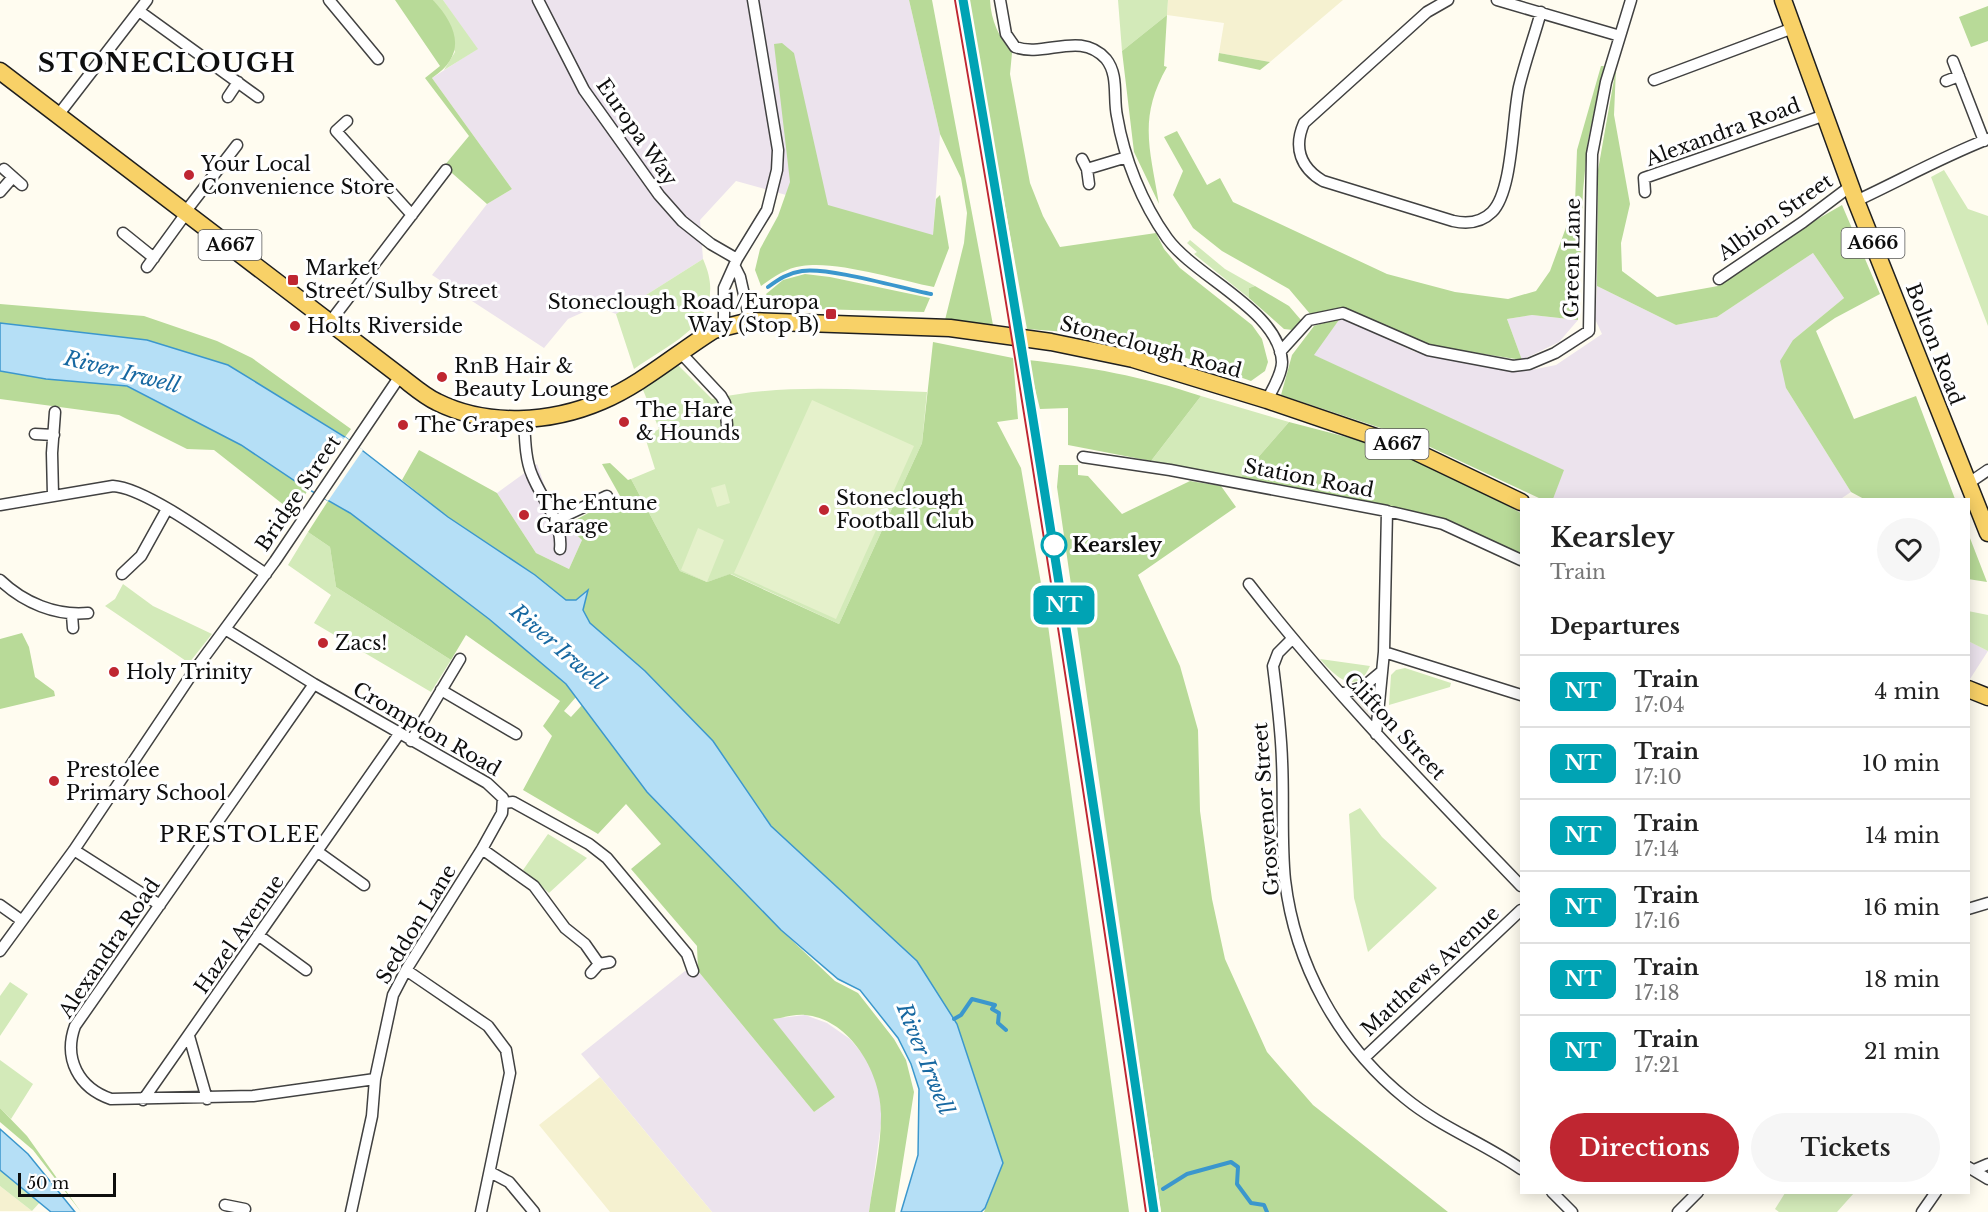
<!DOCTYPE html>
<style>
:root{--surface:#fff;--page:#f6f6f6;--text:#222;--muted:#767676;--line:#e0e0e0;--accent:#bf2631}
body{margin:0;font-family:"Libre Baskerville",serif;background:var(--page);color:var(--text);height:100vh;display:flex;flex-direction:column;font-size:22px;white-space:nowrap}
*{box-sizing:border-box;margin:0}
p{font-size:20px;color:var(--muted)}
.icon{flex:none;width:33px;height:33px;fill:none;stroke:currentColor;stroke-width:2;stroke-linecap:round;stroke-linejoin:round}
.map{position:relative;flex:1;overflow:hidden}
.details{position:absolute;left:1520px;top:498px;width:450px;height:696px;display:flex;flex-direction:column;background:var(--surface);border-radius:0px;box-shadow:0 3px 15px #0003}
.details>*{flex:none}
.badge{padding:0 12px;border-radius:9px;font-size:21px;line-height:39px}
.scale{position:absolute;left:18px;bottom:15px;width:98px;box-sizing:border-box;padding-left:6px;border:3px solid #0e0e0e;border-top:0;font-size:16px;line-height:21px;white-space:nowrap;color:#0e0e0e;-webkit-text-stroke:4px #fff;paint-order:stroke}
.map>.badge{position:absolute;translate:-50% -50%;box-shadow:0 0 0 3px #fff}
h2{padding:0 30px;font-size:22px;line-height:54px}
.round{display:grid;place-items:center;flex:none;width:63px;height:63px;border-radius:32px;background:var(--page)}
.headline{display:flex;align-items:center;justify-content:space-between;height:102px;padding:0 30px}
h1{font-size:28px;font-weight:600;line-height:45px}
.cta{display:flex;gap:12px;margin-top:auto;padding:12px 30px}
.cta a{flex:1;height:69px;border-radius:36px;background:var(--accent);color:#fff;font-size:24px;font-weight:600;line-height:69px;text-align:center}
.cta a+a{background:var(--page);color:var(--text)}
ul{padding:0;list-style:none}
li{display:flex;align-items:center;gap:18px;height:72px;padding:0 30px;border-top:2px solid var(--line)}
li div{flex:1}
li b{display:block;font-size:22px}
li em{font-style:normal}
li .badge{min-width:66px;font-weight:700;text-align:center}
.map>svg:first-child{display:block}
.industrial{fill:#ece3ed}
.farmland{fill:#f5f1d0}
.green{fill:#d3eab9}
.forest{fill:#b8da98}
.pitch{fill:#e5f1cb}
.plaza{fill:#efeadf}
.water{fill:#b5dff6;stroke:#3b97cd;stroke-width:1.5}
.pier{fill:#fffcf0}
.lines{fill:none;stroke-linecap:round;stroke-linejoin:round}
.stream{stroke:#3b97cd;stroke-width:4}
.street-casing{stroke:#414141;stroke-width:13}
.primary-casing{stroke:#1f1f1f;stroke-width:19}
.street{stroke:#fff;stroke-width:10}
.primary{stroke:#f8d167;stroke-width:16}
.rail{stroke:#bf2631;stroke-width:4}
.line-casing{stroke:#fff;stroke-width:14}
.line{stroke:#00a3b4;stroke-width:9}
.poi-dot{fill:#bf2631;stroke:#fff;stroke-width:2}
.stop-dot{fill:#fff;stroke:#00a3b4;stroke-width:3}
.labels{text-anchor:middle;stroke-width:6;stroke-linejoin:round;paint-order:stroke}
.shield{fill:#fff;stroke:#565656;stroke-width:1.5}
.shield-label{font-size:18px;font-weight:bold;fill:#0e0e0e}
.street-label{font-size:20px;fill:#0e0e0e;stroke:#fff}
.poi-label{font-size:20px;fill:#0e0e0e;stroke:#fff;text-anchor:start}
.stop-label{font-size:20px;font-weight:bold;fill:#0e0e0e;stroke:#fff;text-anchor:start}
.water-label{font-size:21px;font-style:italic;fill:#1768a1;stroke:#fff}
.quarter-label{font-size:22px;letter-spacing:1.5px;fill:#0e0e0e;stroke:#fff}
.district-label{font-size:26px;font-weight:bold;letter-spacing:1.5px;fill:#0e0e0e;stroke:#fff}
</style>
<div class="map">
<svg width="1988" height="1212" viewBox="0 0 1988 1212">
<rect width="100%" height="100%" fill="#fffcf0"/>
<path class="industrial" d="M443,0H909L940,134L933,236L736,181L700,220L703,259L616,314L597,306L568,319L544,348L432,275L487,204L512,189L432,78L477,49Z
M1813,253L1844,298L1793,340L1786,388L1851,492L1839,500L1553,499L1563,470L1313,355L1341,317L1415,352L1526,371L1556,365L1602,334L1595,319L1597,286L1676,325L1717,317Z
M1532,315L1578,320L1559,342L1522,360L1507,319Z
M537,464L545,487L566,525L582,540L569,569L536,553L497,493Z
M1968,641L1988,651L1970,679L1968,678Z
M685,971H698L814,1112L835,1097L772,1019L805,1015L827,1023L850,1039L866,1058L878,1085L882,1116L869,1212H712L581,1054Z"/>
<path class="farmland" d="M1168,0H1343L1270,62L1219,53L1224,23L1167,15Z
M600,1077L712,1212H610L539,1125Z
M0,1186L32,1211H0Z"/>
<path class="green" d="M433,0H443L478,49L444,70L455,52Z
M1118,0H1168L1167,15L1122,51Z
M1944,170L1968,209L1988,216V326L1931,177Z
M1190,240L1225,269L1255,286L1249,288V298L1194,254L1197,252L1187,243Z
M703,259C730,319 676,340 634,369L616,314Z
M674,361L712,399C782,383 856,390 927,392L922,443L839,624L731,574L707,582L680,571L631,479L655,469L645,437L659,429L641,385Z
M1201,396L1289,422L1240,478L1151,461Z
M308,532L330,547L336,587L451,660L431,692L314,623L331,595L288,565Z
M123,584L153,606L212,634L189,663L105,606L115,599Z
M1968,611L1988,615V651L1968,641Z
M1320,659L1370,666C1356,698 1334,675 1320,659Z
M1405,668L1451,683L1450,687L1389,705L1391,675L1396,670Z
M1360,808L1382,837L1437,888L1368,952L1354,898L1349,814Z
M548,834L587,858L549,893L523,870Z
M10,982L28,994L0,1036V996Z
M0,1060L33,1084L11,1119L0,1108Z
M0,1170L41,1201L32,1211L0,1186Z
M1785,1193V1192L1854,1193L1837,1212H1779L1775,1209Z"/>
<path class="forest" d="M395,0H433C458,27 467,55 432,78L512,189L487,204L444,166L469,136L425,78L440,66Z
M909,0H932L993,325L945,320L964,243L967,213L961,178L940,134Z
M968,0H990C991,21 999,37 1012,53L1010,74L1030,183L1043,216L1060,247L1156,233L1164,249L1180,268L1252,325L1262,339L1268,362L1265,371L1251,381L1161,349L1093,334L1027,329Z
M1988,6V41L1971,47L1959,17Z
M1167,15L1164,66L1167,67C1138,118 1150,149 1159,204L1134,152L1122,51Z
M782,43L794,53L828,205L933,235L936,199L940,195L949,248L934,287C899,280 835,260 802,266C786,268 774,277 761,286L755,270L760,249L778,216L790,182L774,44Z
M1219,53L1270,62L1260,70L1218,61Z
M1601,66H1604L1588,140L1583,191L1578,320L1532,315L1507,319L1522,360L1426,345L1342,308L1311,315L1289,289L1222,251L1193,228L1173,195L1183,171L1164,137L1177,131L1207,185L1220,178L1233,202L1387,274L1455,292L1508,299L1536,291L1550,271L1575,203L1577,150Z
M1616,68L1614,115L1630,204L1621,243L1622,271L1657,297L1718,286L1797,231L1842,205L1880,294L1835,318L1816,331L1854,419L1916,396L1955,499H1864L1851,492L1786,388L1780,361L1793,340L1844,298L1813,253L1717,317L1676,325L1597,286L1598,170Z
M805,274L830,277L930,298L924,312L780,308L772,303L766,294L783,280Z
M1255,286L1289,306L1301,320L1293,330L1284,329L1249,298V288Z
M0,304L144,316L217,341L252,358L351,429L345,437L228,365L147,340L0,323Z
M1341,317L1314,355L1564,470L1553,499H1541L1411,438L1281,395L1292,355L1314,326Z
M933,342L1013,358L1018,419L997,422L1021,468L1047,618L1129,1212H984L1003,1163L713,741L645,671L590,623L583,611L587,590L576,600H566L535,575L448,517L402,480L419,450L497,493L536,553L569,569L582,540L566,525L620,496L602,464L610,463L628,480L631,479L680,571L707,582L730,574L839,624L922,443Z
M1028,360C1090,367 1141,376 1201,396L1151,461L1068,445V408L1040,409Z
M0,371L46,379L126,386L241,445L301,485L309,488L294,513L214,450L187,449L119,415L0,399Z
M1289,422L1381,446L1435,467L1521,513V554L1444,520L1240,478Z
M1059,465H1078V475L1088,476L1122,514L1190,481L1221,486L1236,507L1138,575L1180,666L1198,730L1200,811L1212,899L1225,959L1267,1052L1313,1105L1448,1212H1161L1057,487Z
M328,501L350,513L489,619L566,684L576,697L564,711L571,717L582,705L647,792L781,930L835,981L858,993L894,1039L906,1060L914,1092L895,1212H869C873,1181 881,1148 881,1116C882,1075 851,1019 805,1015C795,1014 783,1018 773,1019L835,1097L814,1112L698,971L697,946L631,869L661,844L626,804L598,834L523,790L552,736L543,726L560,701L466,635L451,660L336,587L330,547L308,532Z
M1968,533L1987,582L1968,579Z
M22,633L29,647L35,677L54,691L55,696L0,709V639Z
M0,1108L27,1136L81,1212L33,1150L0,1122Z"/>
<path class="pitch" d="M812,400L914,446L836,619L734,573Z
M725,484L730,503L717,507L711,488Z
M698,528L724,540L707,582L681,570Z"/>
<path class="plaza" d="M1373,689L1372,719L1370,720L1352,697Z"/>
<path class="water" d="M0,323L147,340L228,365L345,437L448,517L535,575L566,600H576L588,590L583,610L590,623L645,671L713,741L771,826L917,961L957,1024L1003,1163L985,1208L981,1212H901L918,1155L919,1089L911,1064L898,1038L860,990L838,979L781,930L647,792L566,684L489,619L350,513L301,485L241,445L127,386L46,379L0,371Z
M0,1129L28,1154L75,1212H51L0,1170Z"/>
<path class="pier" d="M345,437L363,450L328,501L309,488Z"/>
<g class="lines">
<path class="stream" d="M768,287C779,279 788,273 802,271C829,267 901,288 931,294
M954,1019L961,1015L972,999L995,1005L992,1009L999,1013L998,1023L1006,1030
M1163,1189L1187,1174L1231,1162L1238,1167L1237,1184L1251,1203L1264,1205L1267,1212"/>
<g class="street-casing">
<path id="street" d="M329,0L378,59
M538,0L584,90L659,195L682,221L711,244L737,259
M1000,0L1006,34L1015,47C1045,58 1080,30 1106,59C1119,75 1113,98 1117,116C1124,158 1142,203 1167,238C1195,277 1280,311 1282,362C1282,374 1272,390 1267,400
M1448,0L1427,12L1304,123C1293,148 1301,168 1323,181L1453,221C1467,224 1481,223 1492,212C1513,191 1512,119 1519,87C1525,62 1534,37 1541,12
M1497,0L1620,36
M139,11L258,97
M1953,61L1984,141
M1654,80L1793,28
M1946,81L1959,76
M228,97L238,82
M59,114L147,0
M347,121L336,131L412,215
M1082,159L1087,169L1089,184
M4,169L22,185
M1087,169L1127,157
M0,192L13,177
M1645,192L1644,178L1825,115
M1856,201C1901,180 1942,157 1988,139
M186,211L237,145
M123,233L154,258
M147,267L187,212
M735,267L740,277L750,321
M1719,279L1803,222L1852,185
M330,322L446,170
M724,326V288L737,259L767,210L777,170L778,150L753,0
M679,351L721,396L725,403L727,425
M1280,352L1309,320L1343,313L1428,350L1513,366L1529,364L1555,353L1589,331L1592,154L1606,82L1631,0
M524,419C525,437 525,459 532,475C542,500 563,522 560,549
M35,434L54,435
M1083,457L1170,470L1387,511L1443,524L1521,560
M1969,483L1988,470
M53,495L52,453L55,412
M0,505L113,486C149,488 232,552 266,574
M556,520L607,496
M122,574L141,556L167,509
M0,580C24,603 56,616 88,613
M1249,584C1332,691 1427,788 1521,886
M72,615L73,628
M225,629L314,684L487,783L503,798L502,813L482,849L406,970L393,995L375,1079L372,1116L351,1212
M1292,639L1278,653L1273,666C1277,698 1281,729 1282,761C1284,800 1281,841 1285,880C1295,964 1338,1044 1405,1098C1440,1127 1484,1143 1521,1169
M1384,652L1521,695
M314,684L75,1026C63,1059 79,1088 111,1099L253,1096L375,1079
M441,690L516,734
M1341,694L1363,687L1381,672
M1376,734L1384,652L1387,511
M411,741L460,659
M504,803L513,802L589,844L607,858L687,954L693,971
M482,849L534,886L565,928L585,944L599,964
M74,850L160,905
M318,852L364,885
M0,905L21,920
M1968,909L1988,903
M258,935L306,970
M0,951L74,850L194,671L275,561L400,376
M406,970L488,1026L506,1050L510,1073L481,1212
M591,973L599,964L610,962
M189,1036L207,1099
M1364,1058L1521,910
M143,1100L399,734
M1968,1167L1988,1179
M1974,1170L1988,1164
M490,1172L509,1182L534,1212
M1552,1192L1572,1212
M225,1205L245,1209
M1678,1212L1698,1192
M1922,1212L1936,1192"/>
</g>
<g class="primary-casing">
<path id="primary" d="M1783,0L1856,201L1988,533
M0,71L400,376C412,385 424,396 437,402C487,427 551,423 602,401C642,384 677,353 714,330L750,321L950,328L1051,342L1133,359L1267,400L1408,448L1521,502
M1968,689L1988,697"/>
</g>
<use href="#street" class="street"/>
<use href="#primary" class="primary"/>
<path class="rail" d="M956,0C1026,403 1088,807 1147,1212"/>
</g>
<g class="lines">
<g class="line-casing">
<path id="line" d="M963,0C1033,403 1095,807 1154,1212"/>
</g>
<use href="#line" class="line"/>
</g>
<g class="poi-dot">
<circle cx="189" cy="175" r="6"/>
<rect x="287" y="274" width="12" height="12" rx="3"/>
<rect x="825" y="308" width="12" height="12" rx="3"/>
<circle cx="295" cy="326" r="6"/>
<circle cx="442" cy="377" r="6"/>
<circle cx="624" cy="422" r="6"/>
<circle cx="403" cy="425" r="6"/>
<circle cx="824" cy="510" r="6"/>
<circle cx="524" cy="515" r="6"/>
<circle cx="323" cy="643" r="6"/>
<circle cx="114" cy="672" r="6"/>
<circle cx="54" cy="781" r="6"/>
</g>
<circle class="stop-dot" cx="1054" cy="545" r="12"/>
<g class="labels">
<g class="shield">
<rect x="1841.5" y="228" width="63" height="30" rx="4.5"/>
<rect x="198.5" y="230" width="63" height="30" rx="4.5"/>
<rect x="1365.5" y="429" width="63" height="30" rx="4.5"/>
</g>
<g class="shield-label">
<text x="1873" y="249">A666</text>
<text x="230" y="251">A667</text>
<text x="1397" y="450">A667</text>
</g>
<g class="street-label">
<text transform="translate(637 132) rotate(55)" y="7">Europa Way</text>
<text transform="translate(1723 132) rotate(-20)" y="7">Alexandra Road</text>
<text transform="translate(1775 217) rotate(-35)" y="7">Albion Street</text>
<text transform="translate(1572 258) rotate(-89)" y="7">Green Lane</text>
<text transform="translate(1935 344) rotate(69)" y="7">Bolton Road</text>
<text transform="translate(1151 347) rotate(15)" y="7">Stoneclough Road</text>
<text transform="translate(1309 478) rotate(11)" y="7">Station Road</text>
<text transform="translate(298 493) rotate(-56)" y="7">Bridge Street</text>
<text transform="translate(1395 726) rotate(47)" y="7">Clifton Street</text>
<text transform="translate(427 729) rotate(30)" y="7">Crompton Road</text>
<text transform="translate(1266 809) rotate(-94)" y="7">Grosvenor Street</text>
<text transform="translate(416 924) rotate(-59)" y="7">Seddon Lane</text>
<text transform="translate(239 934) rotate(-55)" y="7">Hazel Avenue</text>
<text transform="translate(109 948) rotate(-56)" y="7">Alexandra Road</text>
<text transform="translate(1430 971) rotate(-43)" y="7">Matthews Avenue</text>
</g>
<g class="poi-label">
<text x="201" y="171">Your Local<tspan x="201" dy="23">Convenience Store</tspan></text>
<text x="305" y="275">Market<tspan x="305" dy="23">Street/Sulby Street</tspan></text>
<text x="819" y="309" text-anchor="end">Stoneclough Road/Europa<tspan x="819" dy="23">Way (Stop B)</tspan></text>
<text x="307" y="333">Holts Riverside</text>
<text x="454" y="373">RnB Hair &amp;<tspan x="454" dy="23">Beauty Lounge</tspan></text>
<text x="636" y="417">The Hare<tspan x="636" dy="23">&amp; Hounds</tspan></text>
<text x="415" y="432">The Grapes</text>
<text x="836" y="505">Stoneclough<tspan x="836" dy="23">Football Club</tspan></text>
<text x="536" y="510">The Entune<tspan x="536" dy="23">Garage</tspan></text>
<text x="335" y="650">Zacs!</text>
<text x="126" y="679">Holy Trinity</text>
<text x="66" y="777">Prestolee<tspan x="66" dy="23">Primary School</tspan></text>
</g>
<g class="stop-label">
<text x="1072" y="552">Kearsley</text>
</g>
<g class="water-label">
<text transform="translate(122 372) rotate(14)" y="7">River Irwell</text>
<text transform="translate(558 647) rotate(41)" y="7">River Irwell</text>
<text transform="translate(925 1059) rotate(68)" y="7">River Irwell</text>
</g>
<g class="quarter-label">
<text x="240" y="842">PRESTOLEE</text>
</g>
<g class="district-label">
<text x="167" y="72">STONECLOUGH</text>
</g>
</g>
</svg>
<div class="scale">50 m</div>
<b class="badge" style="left:1064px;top:605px;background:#00a3b4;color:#fff">NT</b>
<section class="details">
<div class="headline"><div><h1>Kearsley</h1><p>Train</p></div><a class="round"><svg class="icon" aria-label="heart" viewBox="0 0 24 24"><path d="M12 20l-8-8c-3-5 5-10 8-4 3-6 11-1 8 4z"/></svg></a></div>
<h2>Departures</h2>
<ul>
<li><span class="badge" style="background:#00a3b4;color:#fff">NT</span><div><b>Train</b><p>17:04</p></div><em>4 min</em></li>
<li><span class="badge" style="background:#00a3b4;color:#fff">NT</span><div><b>Train</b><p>17:10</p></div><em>10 min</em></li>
<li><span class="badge" style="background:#00a3b4;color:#fff">NT</span><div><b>Train</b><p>17:14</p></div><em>14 min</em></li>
<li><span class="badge" style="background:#00a3b4;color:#fff">NT</span><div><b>Train</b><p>17:16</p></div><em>16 min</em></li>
<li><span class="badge" style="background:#00a3b4;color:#fff">NT</span><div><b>Train</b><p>17:18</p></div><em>18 min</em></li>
<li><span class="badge" style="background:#00a3b4;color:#fff">NT</span><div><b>Train</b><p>17:21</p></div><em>21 min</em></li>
</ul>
<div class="cta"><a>Directions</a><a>Tickets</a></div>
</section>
</div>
